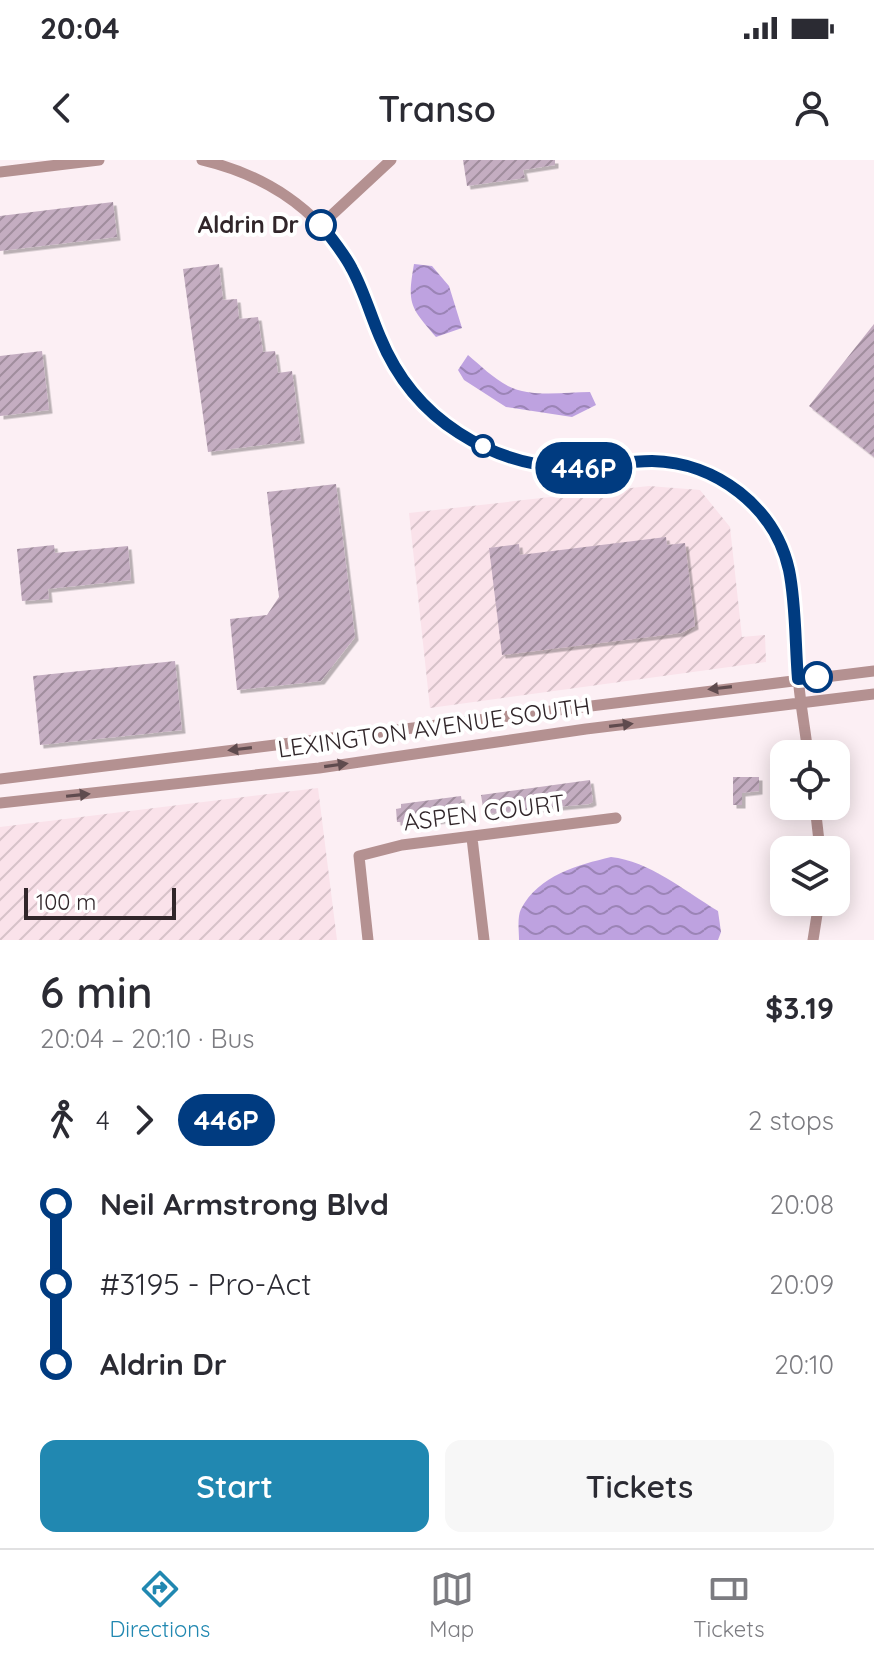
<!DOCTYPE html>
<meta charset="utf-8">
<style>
:root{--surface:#fff;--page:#f7f7f7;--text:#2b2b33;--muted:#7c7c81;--line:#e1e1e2;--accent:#2188b1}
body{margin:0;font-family:Quicksand,sans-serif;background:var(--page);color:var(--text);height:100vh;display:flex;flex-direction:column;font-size:30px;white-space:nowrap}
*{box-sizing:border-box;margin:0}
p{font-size:26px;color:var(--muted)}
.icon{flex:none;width:44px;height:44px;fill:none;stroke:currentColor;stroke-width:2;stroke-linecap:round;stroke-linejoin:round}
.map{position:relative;height:780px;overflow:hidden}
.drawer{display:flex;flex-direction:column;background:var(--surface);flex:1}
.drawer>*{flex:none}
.badge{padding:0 16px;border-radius:26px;font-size:28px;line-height:52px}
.tools{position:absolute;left:770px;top:580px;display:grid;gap:16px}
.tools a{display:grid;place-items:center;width:80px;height:80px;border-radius:16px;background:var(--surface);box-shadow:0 4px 20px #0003;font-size:40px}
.scale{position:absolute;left:24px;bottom:20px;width:152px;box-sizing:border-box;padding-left:8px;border:4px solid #31262a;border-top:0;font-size:22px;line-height:28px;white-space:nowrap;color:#31262a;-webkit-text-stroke:6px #fff;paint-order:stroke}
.map>.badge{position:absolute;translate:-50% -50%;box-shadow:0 0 0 4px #fff}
.legs{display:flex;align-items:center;gap:12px;height:88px;padding:0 40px;font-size:26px}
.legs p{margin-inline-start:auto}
.head{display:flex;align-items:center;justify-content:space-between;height:136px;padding:0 40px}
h1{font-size:44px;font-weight:600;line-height:60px}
.action{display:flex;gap:16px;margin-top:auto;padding:16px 40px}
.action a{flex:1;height:92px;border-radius:16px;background:var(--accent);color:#fff;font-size:32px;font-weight:600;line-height:92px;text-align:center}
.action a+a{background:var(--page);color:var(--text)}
ul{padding:0 40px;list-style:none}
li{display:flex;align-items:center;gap:28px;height:80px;font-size:30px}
li i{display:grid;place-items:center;width:12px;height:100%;margin:0 10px;background:currentColor}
li i::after{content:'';width:20px;height:20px;margin:-10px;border:6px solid;border-radius:50%;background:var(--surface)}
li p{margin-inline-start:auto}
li:first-child i{background:linear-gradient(#0000 50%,currentColor 0)}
li:last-child i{background:linear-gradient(currentColor 50%,#0000 0)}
.status{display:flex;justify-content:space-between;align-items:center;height:56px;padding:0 40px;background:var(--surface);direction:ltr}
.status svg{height:22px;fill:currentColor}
header{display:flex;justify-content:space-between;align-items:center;height:104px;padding:0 40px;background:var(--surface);font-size:36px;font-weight:600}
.menu{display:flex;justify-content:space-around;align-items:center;height:112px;border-top:2px solid var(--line);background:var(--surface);font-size:22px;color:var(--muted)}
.menu a{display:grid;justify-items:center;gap:4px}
.menu .active{color:var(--accent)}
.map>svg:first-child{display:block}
.industrial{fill:url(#industrial-furrows)}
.water{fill:url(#water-waves)}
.building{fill:url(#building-hatch);filter:url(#shadow)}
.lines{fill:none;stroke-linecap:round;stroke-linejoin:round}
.minor{stroke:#b49191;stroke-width:11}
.oneway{fill:#5f4b4e}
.line-1-casing{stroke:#fff;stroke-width:18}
.line-1{stroke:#003b80;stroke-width:12}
.stop-1-dot{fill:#fff;stroke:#003b80;stroke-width:4}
.labels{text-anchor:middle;stroke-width:8;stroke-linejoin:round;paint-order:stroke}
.stop-label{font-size:24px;font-weight:bold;fill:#31262a;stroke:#fff;text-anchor:end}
.street-label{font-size:24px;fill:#31262a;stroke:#fff}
</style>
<div class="status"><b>20:04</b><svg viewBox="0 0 49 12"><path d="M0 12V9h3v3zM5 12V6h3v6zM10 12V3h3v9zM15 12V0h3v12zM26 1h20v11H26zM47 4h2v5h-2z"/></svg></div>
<header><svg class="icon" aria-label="back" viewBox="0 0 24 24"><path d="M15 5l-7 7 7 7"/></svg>Transo<svg class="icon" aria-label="person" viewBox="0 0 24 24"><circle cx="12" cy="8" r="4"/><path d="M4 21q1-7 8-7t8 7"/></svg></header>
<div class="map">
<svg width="874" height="780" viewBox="0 0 874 780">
<defs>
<pattern id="industrial-furrows" width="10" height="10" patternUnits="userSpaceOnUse" patternTransform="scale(2)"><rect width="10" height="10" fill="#fae2ea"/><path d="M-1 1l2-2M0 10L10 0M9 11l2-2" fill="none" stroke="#d7c2c9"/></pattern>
<pattern id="water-waves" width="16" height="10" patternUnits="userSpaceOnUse" patternTransform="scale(2)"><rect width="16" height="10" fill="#bea2e0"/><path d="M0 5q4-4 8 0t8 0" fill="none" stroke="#9b84b6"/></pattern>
<pattern id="building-hatch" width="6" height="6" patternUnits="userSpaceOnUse" patternTransform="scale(2)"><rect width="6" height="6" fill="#c4adc1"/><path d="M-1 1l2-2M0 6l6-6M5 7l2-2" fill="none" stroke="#a08d9d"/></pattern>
<filter id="shadow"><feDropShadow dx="3.5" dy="3.5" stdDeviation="0" flood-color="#0004"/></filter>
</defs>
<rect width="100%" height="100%" fill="#fceff4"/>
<path class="industrial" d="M649,326L700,330L730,367L742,477L765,475L766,502L430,548L409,353Z
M318,628L337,780H0V667Z"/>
<path class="water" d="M414,104L432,106L449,126L462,168L436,177C410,147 407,144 414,104Z
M468,195C481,206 493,218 508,226C531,238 565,232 590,232L596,245L572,257L506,247L464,220L458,210Z
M611,697C649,701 685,731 718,751L721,772L718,780H519C519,771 517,757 521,749C539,715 578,705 611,697Z"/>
<path class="building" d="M463,0H555V5L523,10L525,18L467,26Z
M113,42L117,77L0,91V56Z
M219,104L223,140L237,139L239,159L258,157L263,192L275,191L278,213L292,211L301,280L208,292L183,109Z
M874,164V297L809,246Z
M42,191L49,250L0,256V196Z
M336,324L355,477L321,521L237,530L230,459L267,455L279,437L267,332Z
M666,377L667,385L685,383L695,466L681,473L502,495L489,388L519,384L520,395Z
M54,385L55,393L128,386L131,420L48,429L49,439L22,441L17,389Z
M175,501L182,570L40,585L33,516Z
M733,617H759V631L742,633V645H733Z
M590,620L593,642L589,644L484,654L481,635Z
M461,636L464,656L460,658L401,665V662H397L396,649L401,648V644Z"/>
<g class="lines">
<path class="minor" d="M202,0C265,15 318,49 351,106C363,127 369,151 378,173C398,226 441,270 494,291C520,302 548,308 577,308C601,308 625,302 649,301C692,301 735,320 761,353C798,400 792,460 798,516C800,542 805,568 808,594
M0,12L99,0
M321,65L391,0
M0,619L874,511
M0,643L319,608L586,569L874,534
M815,646L820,690
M472,678L484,780
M368,780L359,696L402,685L616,658
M813,780L819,742"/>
</g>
<defs><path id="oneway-solid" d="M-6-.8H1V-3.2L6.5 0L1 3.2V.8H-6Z" transform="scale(2)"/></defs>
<g class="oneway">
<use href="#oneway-solid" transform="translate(720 528) rotate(173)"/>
<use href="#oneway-solid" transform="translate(621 565) rotate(-7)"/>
<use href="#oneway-solid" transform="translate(240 589) rotate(173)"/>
<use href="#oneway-solid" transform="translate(336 605) rotate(-8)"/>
<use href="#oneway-solid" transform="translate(78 635) rotate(-6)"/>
</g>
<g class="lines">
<g class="line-1-casing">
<path id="line-1" d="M321,65C332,79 344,93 352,109C364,131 370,154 380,177C396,216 423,250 459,273C490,293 525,305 562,307C592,309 622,301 652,301C716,302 775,347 789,410C796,444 795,483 798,519L817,517"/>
</g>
<use href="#line-1" class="line-1"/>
</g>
<g class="stop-1-dot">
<circle cx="321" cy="65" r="14"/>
<circle cx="483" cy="286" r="10"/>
<circle cx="817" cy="517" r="14"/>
</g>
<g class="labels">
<g class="stop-label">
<text x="299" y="73">Aldrin Dr</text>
</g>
<g class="street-label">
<text transform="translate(434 568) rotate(-8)" y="8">LEXINGTON AVENUE SOUTH</text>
<text transform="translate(484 653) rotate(-7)" y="8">ASPEN COURT</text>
</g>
</g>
</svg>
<div class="tools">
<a><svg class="icon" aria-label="locate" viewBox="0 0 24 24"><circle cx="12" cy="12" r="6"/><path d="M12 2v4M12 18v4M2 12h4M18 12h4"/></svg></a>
<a><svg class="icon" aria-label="layers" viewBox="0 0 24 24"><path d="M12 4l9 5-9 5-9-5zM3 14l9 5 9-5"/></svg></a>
</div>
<div class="scale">100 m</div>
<b class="badge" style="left:584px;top:308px;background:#003b80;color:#fff">446P</b>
</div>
<section class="drawer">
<div class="head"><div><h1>6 min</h1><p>20:04 – 20:10 · Bus</p></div><b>$3.19</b></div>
<div class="legs"><svg class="icon" aria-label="walk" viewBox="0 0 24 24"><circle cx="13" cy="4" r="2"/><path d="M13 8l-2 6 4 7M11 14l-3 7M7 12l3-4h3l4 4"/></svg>4<svg class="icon" aria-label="forward" viewBox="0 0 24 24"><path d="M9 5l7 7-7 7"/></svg><b class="badge" style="background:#003b80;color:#fff">446P</b><p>2 stops</p></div>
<ul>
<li><i style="color:#003b80"></i><b>Neil Armstrong Blvd</b><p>20:08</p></li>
<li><i style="color:#003b80"></i><span>#3195 - Pro-Act</span><p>20:09</p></li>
<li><i style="color:#003b80"></i><b>Aldrin Dr</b><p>20:10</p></li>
</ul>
<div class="action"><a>Start</a><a>Tickets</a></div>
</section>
<nav class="menu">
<a class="active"><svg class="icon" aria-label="directions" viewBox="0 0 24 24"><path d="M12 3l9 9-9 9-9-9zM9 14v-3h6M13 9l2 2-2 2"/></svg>Directions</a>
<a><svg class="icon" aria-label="map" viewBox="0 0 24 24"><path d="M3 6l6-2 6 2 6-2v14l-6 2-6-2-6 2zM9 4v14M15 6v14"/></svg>Map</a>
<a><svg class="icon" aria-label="tickets" viewBox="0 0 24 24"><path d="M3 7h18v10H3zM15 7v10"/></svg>Tickets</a>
</nav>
